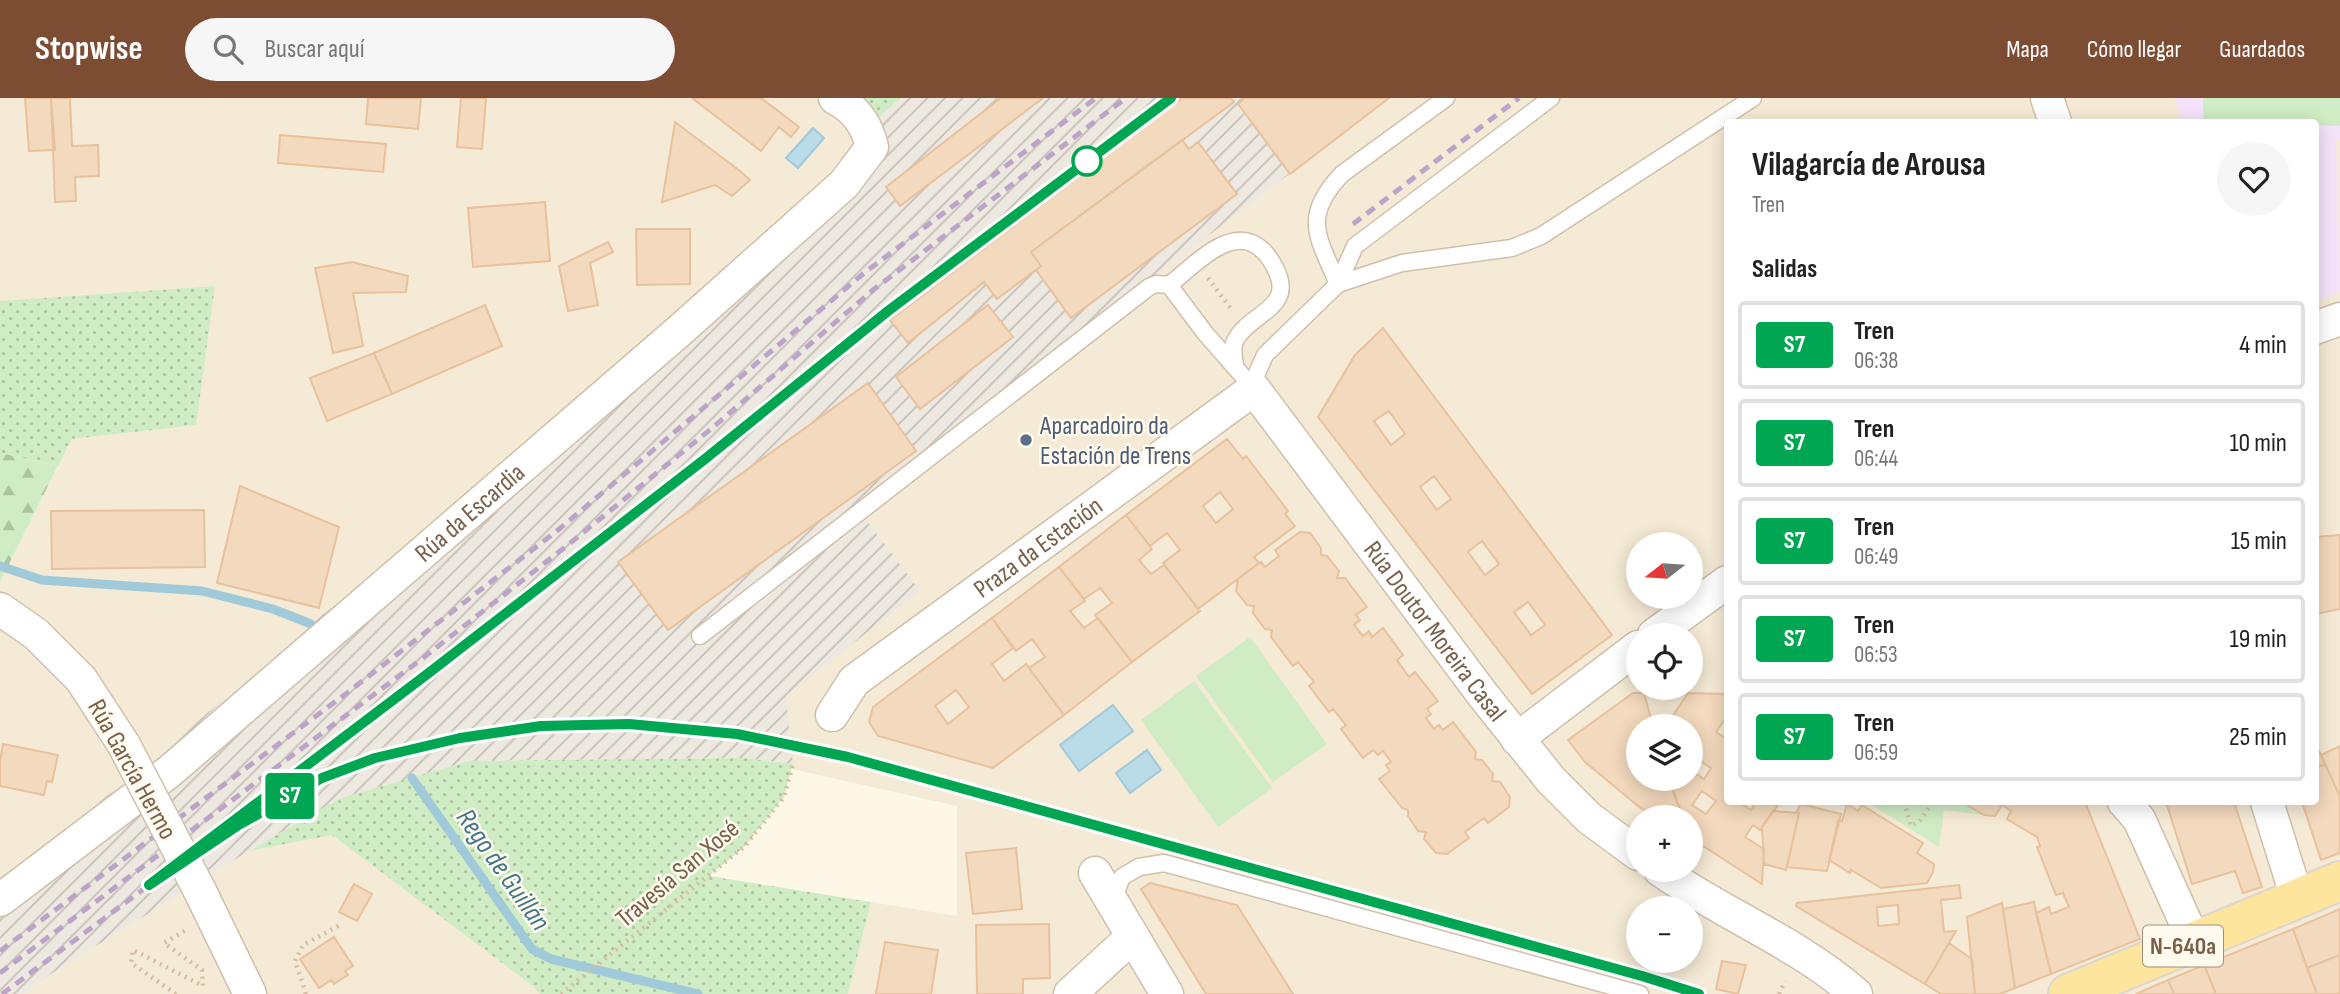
<!DOCTYPE html>
<html lang="es">
<meta charset="utf-8">
<style>
:root{--surface:#fff;--page:#f6f6f6;--text:#222;--muted:#767676;--line:#e0e0e0;--accent:#7c4c33}
body{margin:0;font-family:"Sofia Sans Condensed",sans-serif;background:var(--page);color:var(--text);height:100vh;display:flex;flex-direction:column;font-size:26px;white-space:nowrap}
*{box-sizing:border-box;margin:0}
p{font-size:23px;color:var(--muted)}
.icon{flex:none;width:38px;height:38px;fill:none;stroke:currentColor;stroke-width:2;stroke-linecap:round;stroke-linejoin:round}
.map{position:relative;flex:1;overflow:hidden}
.sheet{position:absolute;left:1724px;top:21px;width:595px;height:686px;display:flex;flex-direction:column;background:var(--surface);border-radius:7px;box-shadow:0 4px 18px #0003}
.sheet>*{flex:none}
.badge{padding:0 14px;border-radius:5px;font-size:24px;line-height:46px}
.needle{width:46px;rotate:253deg}
.controls{position:absolute;left:1626px;top:434px;display:grid;gap:14px}
.controls a{display:grid;place-items:center;width:77px;height:77px;border-radius:50%;background:var(--surface);box-shadow:0 4px 18px #0003;font-size:35px}
.map>.badge{position:absolute;translate:-50% -50%;box-shadow:0 0 0 4px #fff}
h2{padding:0 28px;font-size:26px;line-height:63px}
.round{display:grid;place-items:center;flex:none;width:74px;height:74px;border-radius:37px;background:var(--page)}
.overview{display:flex;align-items:center;justify-content:space-between;height:119px;padding:0 28px}
h1{font-size:33px;font-weight:700;line-height:52px}
ul{padding:0;list-style:none}
li{display:flex;align-items:center;gap:21px;height:88px;margin:0 14px 10px;padding:0 14px;border:4px solid var(--line);border-radius:7px}
li div{flex:1}
li b{display:block;font-size:26px}
li em{font-style:normal}
li .badge{min-width:77px;font-weight:700;text-align:center}
header{display:flex;align-items:center;gap:42px;box-sizing:border-box;height:98px;padding:0 35px;background:var(--accent);color:#fff}
header strong{font-size:33px}
nav{display:flex;gap:38px;margin-inline-start:auto;font-size:24px}
.search{width:490px;height:63px;background:var(--page);display:flex;align-items:center;gap:18px;box-sizing:border-box;padding:0 24px;border-radius:38px;color:var(--muted);font-size:26px}
.map>svg:first-child{display:block}
.residential{fill:#f5ead5;fill-rule:evenodd}
.industrial{fill:url(#industrial-furrows)}
.education{fill:#f4e3fa}
.grass{fill:url(#grass-dots)}
.forest{fill:url(#forest-firs)}
.park{fill:#cfecc4}
.water{fill:#badbe8;stroke:#a0cada;stroke-width:2}
.lines{fill:none;stroke-linecap:round;stroke-linejoin:round}
.stream{stroke:#a0cada;stroke-width:9}
.building{fill:#f3d9bd;stroke:#e7c29d;stroke-width:2;fill-rule:evenodd}
.service-casing{stroke:#cfc0ac;stroke-width:19}
.minor-casing{stroke:#cfc0ac;stroke-width:35}
.primary-casing{stroke:#dcd6d0;stroke-width:42}
.path{stroke:#d9bda0;stroke-width:4.5;stroke-dasharray:2 5;stroke-linecap:butt}
.service{stroke:#fff;stroke-width:16}
.minor{stroke:#fff;stroke-width:32}
.primary{stroke:#fde59d;stroke-width:38}
.rail{stroke:#bca4c8;stroke-width:5;stroke-dasharray:10 7;stroke-linecap:butt}
.minor-bridge-casing{stroke:#cfc0ac;stroke-width:35;stroke-linecap:butt}
.minor-bridge{stroke:#fff;stroke-width:32}
.line-casing{stroke:#fff;stroke-width:16}
.line{stroke:#00a651;stroke-width:10}
.stop-dot{fill:#fff;stroke:#00a651;stroke-width:3.5}
.service-dot{fill:#5c6f8a;stroke:#fffaee;stroke-width:2.5}
.labels{text-anchor:middle;stroke-width:5;stroke-linejoin:round;paint-order:stroke}
.shield{fill:#fffaee;stroke:#a08e7b;stroke-width:2}
.shield-label{font-size:24px;font-weight:bold;fill:#78604a}
.service-label{font-size:26px;fill:#4e5e75;stroke:#fffaee;text-anchor:start}
.street-label{font-size:26px;fill:#78604a;stroke:#fffaee}
.water-label{font-size:28px;font-style:italic;fill:#42778c;stroke:#fffaee}
</style>
<header>
<strong>Stopwise</strong>
<div class="search"><svg class="icon" aria-label="search" viewBox="0 0 24 24"><circle cx="10" cy="10" r="6"/><path d="M15 15l6 6"/></svg>Buscar aquí</div>
<nav><a>Mapa</a><a>Cómo llegar</a><a>Guardados</a></nav>
</header>
<div class="map">
<svg width="2340" height="896" viewBox="0 0 2340 896">
<defs>
<pattern id="industrial-furrows" width="10" height="10" patternUnits="userSpaceOnUse" patternTransform="scale(1.75)"><rect width="10" height="10" fill="#ede8e0"/><path d="M-1 1l2-2M0 10L10 0M9 11l2-2" fill="none" stroke="#c5bfb8"/></pattern>
<pattern id="grass-dots" width="8" height="8" patternUnits="userSpaceOnUse" patternTransform="scale(1.75)"><rect width="8" height="8" fill="#cfecc4"/><path d="M2 2h.1M6 6h.1" fill="none" stroke="#adc3a1" stroke-width="1.8" stroke-linecap="round"/></pattern>
<pattern id="forest-firs" width="22" height="20" patternUnits="userSpaceOnUse" patternTransform="scale(1.75)"><rect width="22" height="20" fill="#cfecc4"/><path d="M5 1l3.5 6h-7zM16 11l3.5 6h-7z" fill="#adc3a1"/></pattern>
</defs>
<rect width="100%" height="100%" fill="#fdf7e7"/>
<path class="residential" d="M0,0H835L872,49L678,234L311,526L157,658L0,783V484L72,341L195,327L215,188L0,203Z
M1212,0H2340V896H848L871,804L957,818V708L743,660L609,470ZM1727,24H2315V704H1727ZM1638,446H1690V499H1638ZM1638,537H1690V590H1638ZM1638,628H1690V681H1638ZM1638,719H1690V772H1638ZM1638,810H1690V863H1638Z
M332,737L534,889L540,896H24L51,876L249,753Z"/>
<path class="industrial" d="M901,0H1389L855,407L920,493L786,598L793,666L743,660L469,663L341,700L249,753L51,876L24,896H0V783L157,658L311,526L678,234L844,86L867,29Z"/>
<path class="education" d="M2175,0H2340V41L2336,42L2340,194L2315,203V24H2183Z"/>
<path class="grass" d="M835,0H901L867,29Z
M215,188L196,327L72,341L58,368L0,355V203Z
M743,660L793,666L784,699L745,748L709,778L871,804L848,896H540L534,889L332,737L249,753L341,700L469,663Z"/>
<path class="forest" d="M0,355L58,368L0,484Z"/>
<path class="park" d="M2203,0H2340V28L2315,27V24L2203,22Z
M1250,539L1327,646L1273,684L1196,578Z
M1194,583L1272,690L1218,729L1141,622Z
M1867,704H1962L1984,717L1944,712L1939,749Z"/>
<path class="water" d="M813,30L824,40L798,70L786,60Z
M1113,607L1133,633L1079,673L1060,647Z
M1147,652L1161,672L1130,695L1116,675Z"/>
<g class="lines">
<path class="stream" d="M0,468L42,482L202,493L273,511L311,526
M412,680L532,851L551,861L698,896"/>
</g>
<path class="building" d="M25,0H51L55,52L29,53Z
M51,0H70L72,48L98,47L99,78L75,79L76,103L55,104Z
M368,0H421L418,31L366,26Z
M461,0H486L482,51L457,49Z
M692,0H761L799,29L791,39L779,29L761,53Z
M1001,0H1043L900,108L886,89Z
M1182,0H1231L1234,4L1031,154L1041,168L997,201L984,184L908,245L890,222Z
M1245,0H1389L1290,76L1238,6Z
M675,24L740,73L750,82L732,98L715,87L662,104Z
M280,37L386,46L383,74L278,65Z
M1182,42L1189,51L1198,44L1237,96L1071,220L1036,172L1041,168L1031,154Z
M545,104L550,163L473,169L468,110Z
M636,131H690V186L637,187Z
M608,144L613,154L590,165L598,207L568,213L559,168Z
M352,164L408,178L406,194L353,195L363,248L333,255L315,170Z
M485,207L502,248L392,296L374,255Z
M988,207L1013,239L920,311L896,279Z
M1383,230L1612,537L1532,596L1318,319L1355,257ZM1389,313L1405,336L1391,347L1374,323ZM1434,378L1451,401L1437,412L1420,389ZM1482,443L1499,466L1485,477L1468,454ZM1528,504L1545,527L1531,537L1514,514Z
M374,255L392,296L327,323L310,280Z
M868,285L916,353L668,532L618,464Z
M1227,341L1243,361L1246,358L1288,413L1285,416L1295,428L1254,459L1259,465L1198,511L1163,465L1180,452L1167,435L1150,448L1126,417ZM1220,394L1233,411L1216,425L1203,408Z
M240,388L339,429L319,510L217,485Z
M204,412L205,469L52,471L51,413Z
M1126,417L1152,451L1139,462L1151,476L1164,467L1200,513L1132,564L1095,517L1112,505L1100,490L1084,501L1059,469Z
M1300,434L1310,435L1321,450V457L1327,458L1339,473L1337,480H1345L1367,509L1356,517L1360,522L1354,527L1363,538L1369,533L1372,539L1383,530L1403,557L1397,562L1409,579L1415,574L1438,603L1427,611L1431,616L1426,620L1434,631L1439,627L1443,632L1453,624L1476,654L1475,661L1482,662L1493,676L1492,683L1500,684L1510,699L1509,709L1488,725L1484,720L1465,734L1469,740L1447,756L1436,755L1424,741L1426,734L1418,733L1408,718V712L1402,710L1379,681L1390,673L1386,667L1391,664L1383,653L1378,657L1373,652L1363,660L1341,631L1346,627L1333,611L1329,614L1309,588L1314,584L1298,564L1293,568L1271,539L1272,532L1265,531L1253,515L1254,508L1247,507L1236,493L1238,481L1261,464L1265,469L1279,458L1275,452Z
M2340,437V511L2315,516V439Z
M1059,469L1085,503L1070,513L1084,530L1098,520L1132,564L1064,617L1029,570L1045,559L1032,541L1016,553L992,520Z
M992,520L1013,550L992,566L1004,583L1026,566L1064,617L993,670L878,638L869,624L873,609ZM956,592L969,609L948,626L935,608Z
M1633,595H1644L1653,628H1638V681H1669L1683,719H1654L1638,708L1585,664L1568,642Z
M1688,595L1727,596V618L1716,634L1727,641V704H1738L1751,712L1756,704H1780L1760,732L1753,727L1745,739L1764,751L1762,786L1692,741L1690,719H1683L1675,699L1669,681H1690V672L1704,681L1711,670L1695,660L1690,667V628H1666ZM1702,693L1716,703L1706,716L1692,707Z
M2315,644L2325,666L2315,670Z
M3,646L58,657L52,684L47,683L44,697L0,688V663Z
M2340,648V699L2321,657Z
M2325,666L2340,699V755L2321,762L2302,704H2315V670Z
M1962,704H2085L2140,841L2051,876L2036,815L2049,809L2051,816L2069,809L2063,795L2056,797L2037,749L2040,748L2037,739L2007,721L2011,713L2002,707L1995,718L1984,717Z
M2166,704H2234L2262,789L2243,795L2235,773L2192,786Z
M1801,706L1841,716L1827,773L1787,769L1799,715H1796Z
M1847,706L1858,713L1862,707L1923,745L1917,755L1934,766L1933,774L1927,785L1881,790L1851,772L1850,775L1829,762L1838,723H1842Z
M1773,713L1799,715L1786,772L1764,766L1762,728Z
M1016,750L1022,811L973,816L966,755Z
M1150,785L1237,807L1293,896H1206L1141,791Z
M354,786L372,796L357,823L339,814Z
M1959,787L1961,800L1941,802L1944,834L1956,833L1925,886L1796,808L1797,805ZM1898,807L1899,826L1878,828L1877,809Z
M2034,804L2051,876L2015,890L2003,811Z
M2002,805L2015,890L2000,896H1975L1967,819Z
M2340,811V857L2307,870L2293,831Z
M1049,826L1050,880L1023,881V896H977L976,827Z
M2293,831L2317,896H2216L2204,867Z
M334,839L353,868L345,873L348,877L334,886L331,882L319,890L300,861Z
M885,844L938,852L931,896H876Z
M1949,845L1972,861L1975,896H1941L1925,886Z
M2340,857V896H2317L2307,870Z
M1722,863L1746,867L1738,896L1716,891Z
M2204,867L2216,896H2174L2168,882Z
M2168,882L2174,896H2136Z"/>
<g class="lines">
<g class="service-casing">
<path id="service" d="M1338,186L1402,165L1512,150L1541,138L1753,0
M1338,186C1318,139 1301,119 1342,76L1446,0
M1169,187C1190,171 1224,133 1252,145C1262,150 1269,158 1274,168C1298,210 1251,214 1236,241C1231,249 1234,258 1235,267
M1254,291L1257,275L1265,257L1338,186L1355,148L1551,0
M700,538L1149,189L1156,186L1169,187L1205,235L1254,291
M1112,805L1122,779L1139,769L1164,765L1640,896"/>
</g>
<g class="minor-casing">
<g id="minor">
<path d="M2047,0L2055,24"/>
<path d="M2315,230L2340,221"/>
<path d="M0,511L36,536L81,581L124,647"/>
<path d="M1654,537L1727,484"/>
<path id="s1" d="M832,617L854,583L1254,291L1483,597L1551,682L1589,720L1638,756"/>
<path d="M1517,641L1638,549"/>
<path d="M2124,704L2139,721L2194,843"/>
<path d="M2267,704L2297,800"/>
<path d="M1660,772C1723,816 1798,845 1856,896"/>
<path d="M1095,775L1167,896"/>
<path d="M200,793L250,896"/>
<path id="s2" d="M0,802L170,673L678,234L844,86L872,49C867,27 856,11 835,0"/>
<path d="M1070,896L1133,838"/>
</g>
</g>
<g class="primary-casing">
<path id="primary" d="M2068,896L2340,783"/>
</g>
<path class="path" d="M1208,180L1232,212
M1904,704L1911,728L1919,724L1933,704
M1643,875L1647,863
M176,896L131,865L133,852L203,888L202,872L164,845L186,832
M306,896L295,863L303,847L340,827
M561,896L745,748L784,699L793,666
M1779,896L1785,883"/>
<use href="#service" class="service"/>
<use href="#minor" class="minor"/>
<use href="#primary" class="primary"/>
<path class="rail" d="M1353,126L1519,0
M242,716L726,345L888,213L1171,0
M149,787L237,728L322,680L375,660L460,640L541,628L630,626L737,636L848,659L1642,878L1699,896
M0,853L343,598L558,432L863,176L1096,0
M0,875L423,560L569,446L711,331L873,192L1126,0
M2,896L156,782"/>
<g class="minor-bridge-casing">
<path id="minor-bridge" d="M124,647L200,793"/>
</g>
<use href="#minor-bridge" class="minor-bridge"/>
</g>
<g class="lines">
<g class="line-casing">
<path id="line" d="M1171,0L888,213L705,361L430,574L149,787L237,728L322,680L375,660L460,640L541,628L629,626L737,636L848,659L1642,878L1699,896"/>
</g>
<use href="#line" class="line"/>
</g>
<circle class="stop-dot" cx="1087" cy="63" r="14"/>
<circle class="service-dot" cx="1026" cy="342" r="7"/>
<g class="labels">
<rect class="shield" x="2143" y="827.5" width="80" height="41" rx="5"/>
<g class="shield-label">
<text x="2183" y="856">N-640a</text>
</g>
<g class="service-label">
<text x="1040" y="336">Aparcadoiro da<tspan x="1040" dy="30">Estación de Trens</tspan></text>
</g>
<g class="street-label">
<text dy="9" stroke="none"><textPath href="#s2" startOffset="609">Rúa da Escardia</textPath></text>
<text dy="9" stroke="none"><textPath href="#s1" startOffset="268">Praza da Estación</textPath></text>
<text dy="9" stroke="none"><textPath href="#s1" startOffset="838">Rúa Doutor Moreira Casal</textPath></text>
<text transform="translate(133 671) rotate(61)" y="9">Rúa García Hermo</text>
<text transform="translate(677 775) rotate(-40)" y="9">Travesía San Xosé</text>
</g>
<g class="water-label">
<text transform="translate(504 771) rotate(55)" y="10">Rego de Guillán</text>
</g>
</g>
</svg>
<div class="controls">
<a><svg class="needle" viewBox="-14 -14 28 28"><path d="M0-13l5 13h-10z" fill="#e53935"/><path d="M0 13l5-13h-10z" fill="#767676"/></svg></a>
<a><svg class="icon" aria-label="locate" viewBox="0 0 24 24"><circle cx="12" cy="12" r="6"/><path d="M12 2v4M12 18v4M2 12h4M18 12h4"/></svg></a>
<a><svg class="icon" aria-label="layers" viewBox="0 0 24 24"><path d="M12 4l9 5-9 5-9-5zM3 14l9 5 9-5"/></svg></a>
<a>+</a>
<a>−</a>
</div>
<b class="badge" style="left:290px;top:698px;background:#00a651;color:#fff">S7</b>
<section class="sheet">
<div class="overview"><div><h1>Vilagarcía de Arousa</h1><p>Tren</p></div><a class="round"><svg class="icon" aria-label="heart" viewBox="0 0 24 24"><path d="M12 20l-8-8c-3-5 5-10 8-4 3-6 11-1 8 4z"/></svg></a></div>
<h2>Salidas</h2>
<ul>
<li><span class="badge" style="background:#00a651;color:#fff">S7</span><div><b>Tren</b><p>06:38</p></div><em>4 min</em></li>
<li><span class="badge" style="background:#00a651;color:#fff">S7</span><div><b>Tren</b><p>06:44</p></div><em>10 min</em></li>
<li><span class="badge" style="background:#00a651;color:#fff">S7</span><div><b>Tren</b><p>06:49</p></div><em>15 min</em></li>
<li><span class="badge" style="background:#00a651;color:#fff">S7</span><div><b>Tren</b><p>06:53</p></div><em>19 min</em></li>
<li><span class="badge" style="background:#00a651;color:#fff">S7</span><div><b>Tren</b><p>06:59</p></div><em>25 min</em></li>
</ul>
</section>
</div>
